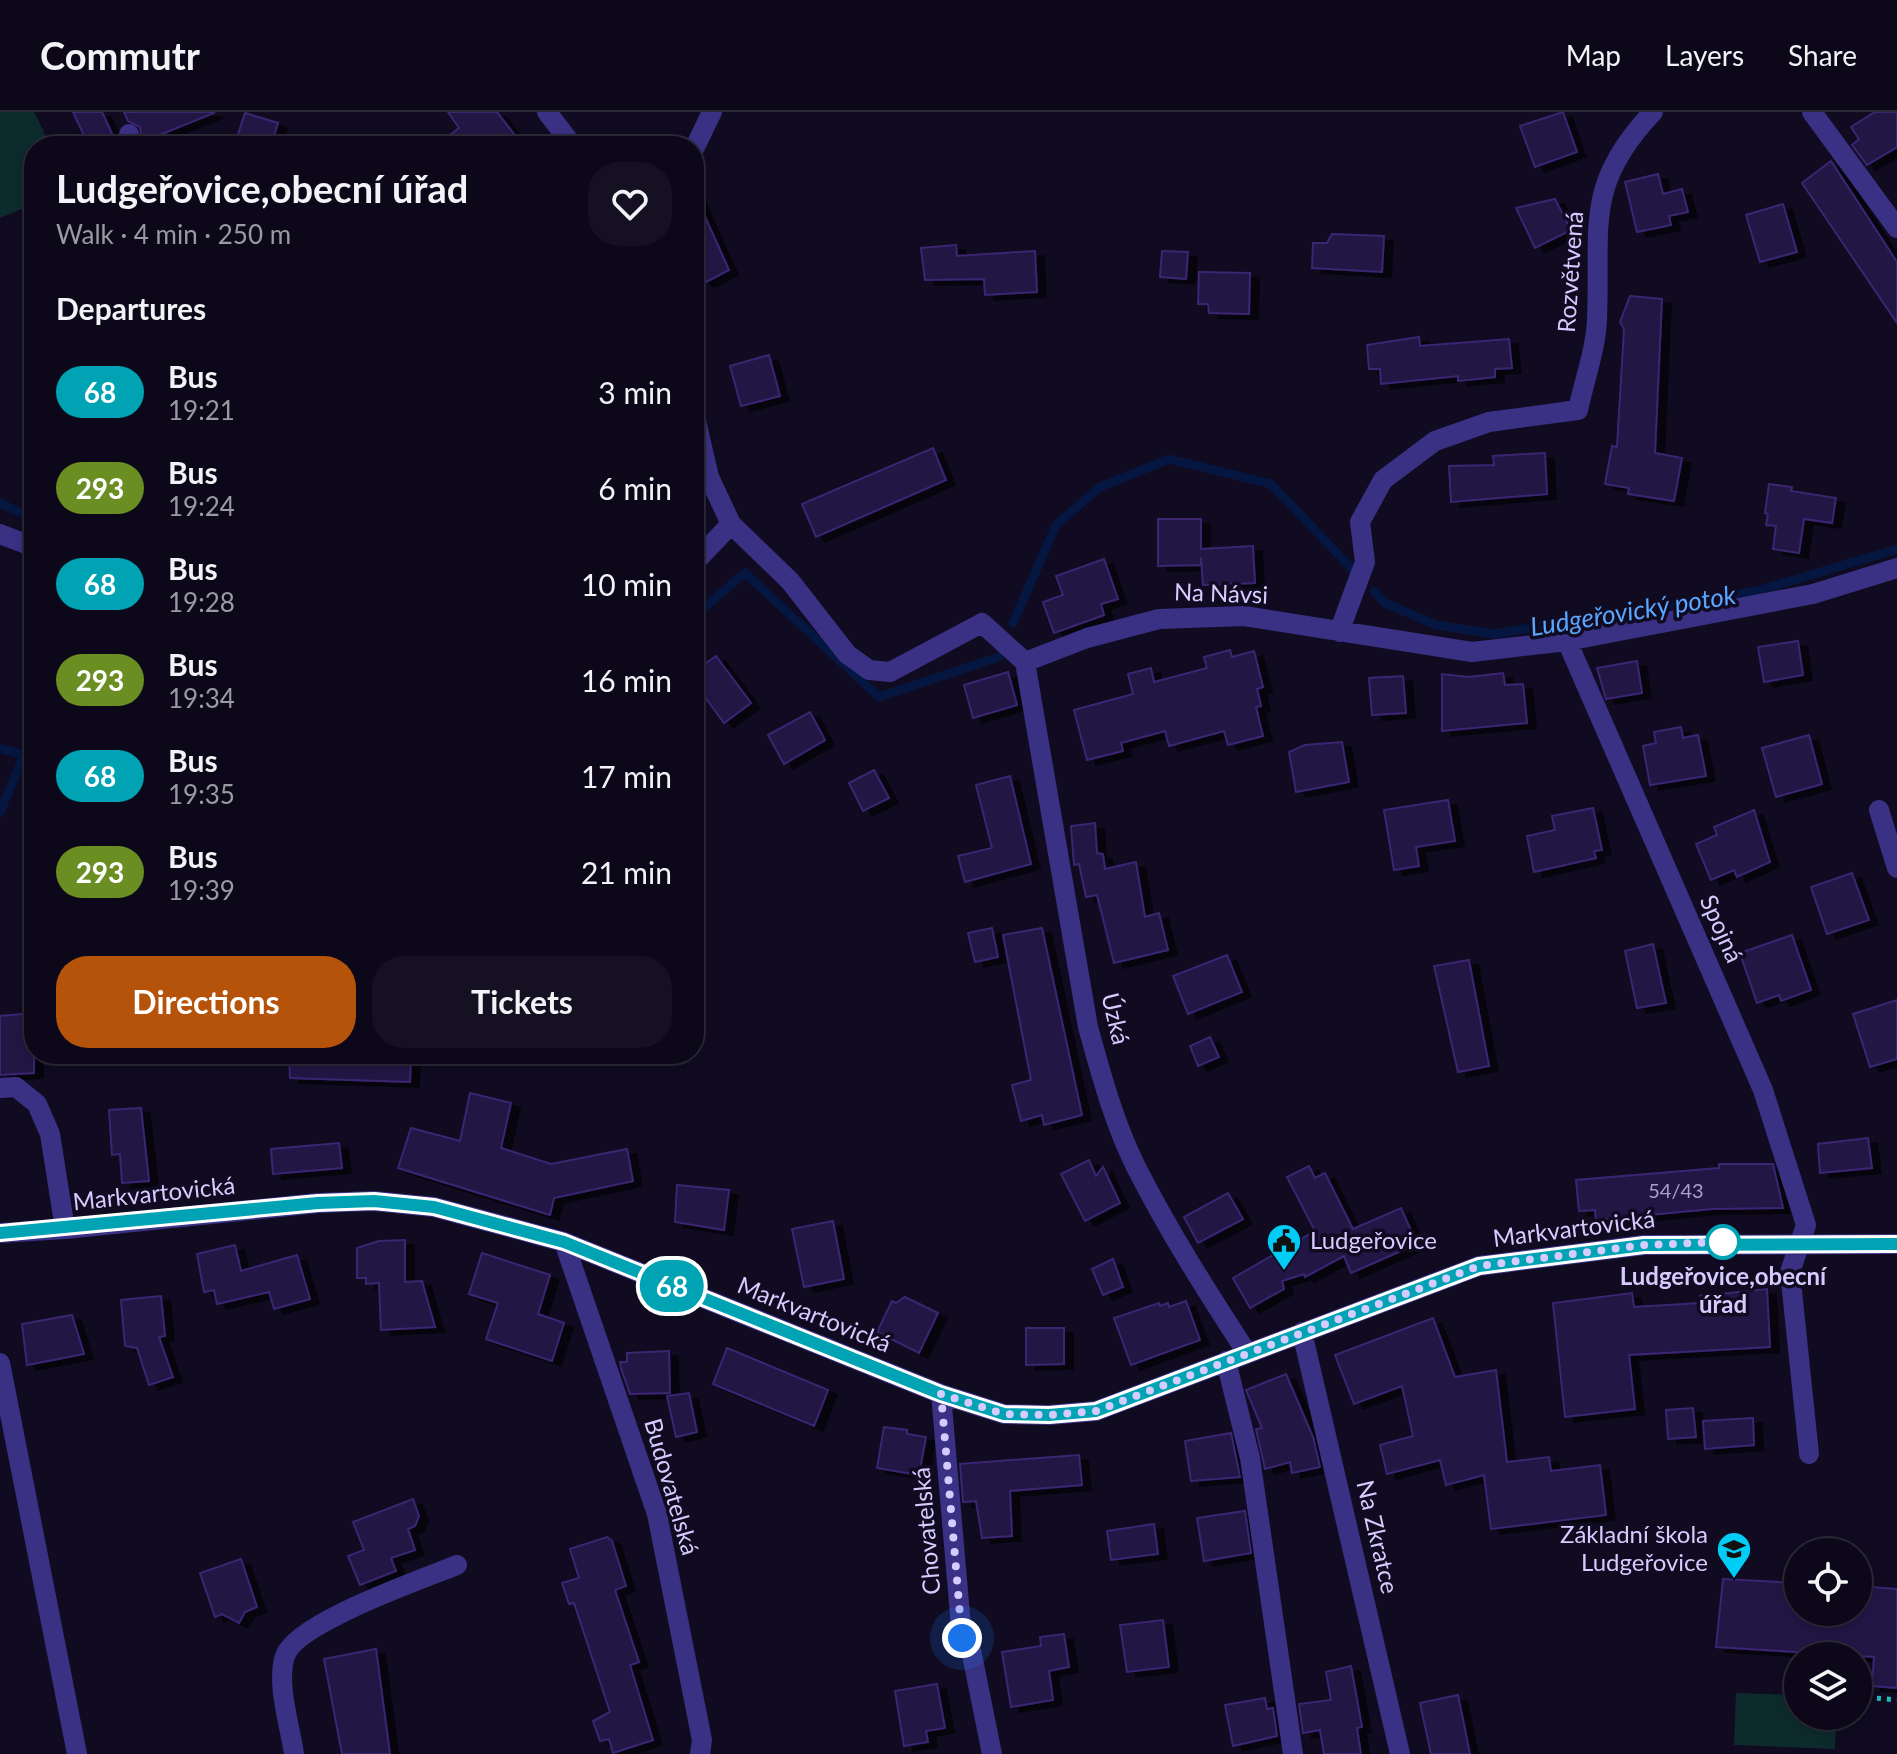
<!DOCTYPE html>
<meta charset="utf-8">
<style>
:root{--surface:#0c0819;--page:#151122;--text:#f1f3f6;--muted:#9a9aa2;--line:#2c2938;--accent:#b45309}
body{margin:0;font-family:Lato,sans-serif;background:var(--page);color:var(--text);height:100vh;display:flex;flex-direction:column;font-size:30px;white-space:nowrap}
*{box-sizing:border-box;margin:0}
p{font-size:26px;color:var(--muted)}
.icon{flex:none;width:44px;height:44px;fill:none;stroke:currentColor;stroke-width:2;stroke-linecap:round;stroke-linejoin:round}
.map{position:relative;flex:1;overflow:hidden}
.details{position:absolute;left:24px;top:24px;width:680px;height:928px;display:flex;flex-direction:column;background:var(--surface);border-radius:32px;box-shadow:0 4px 12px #0003,0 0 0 2px var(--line)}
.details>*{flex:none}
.badge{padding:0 16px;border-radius:26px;font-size:28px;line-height:52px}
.tools{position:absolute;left:1784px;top:1426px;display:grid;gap:16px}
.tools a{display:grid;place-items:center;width:88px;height:88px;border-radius:50%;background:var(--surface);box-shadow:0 4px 12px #0003,0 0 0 2px var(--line);font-size:40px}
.you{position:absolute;width:40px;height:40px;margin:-20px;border:6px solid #fff;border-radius:50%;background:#1a73e8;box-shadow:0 0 0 12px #1a73e833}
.map>.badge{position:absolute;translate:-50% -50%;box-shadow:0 0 0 4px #fff}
h2{padding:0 32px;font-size:30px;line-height:72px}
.round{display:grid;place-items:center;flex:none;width:84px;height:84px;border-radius:32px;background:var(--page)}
.overview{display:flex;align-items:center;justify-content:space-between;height:136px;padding:0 32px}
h1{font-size:38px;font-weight:700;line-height:60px}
.action{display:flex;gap:16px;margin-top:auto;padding:16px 32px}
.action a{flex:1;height:92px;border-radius:32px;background:var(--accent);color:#fff;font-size:32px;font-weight:700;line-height:92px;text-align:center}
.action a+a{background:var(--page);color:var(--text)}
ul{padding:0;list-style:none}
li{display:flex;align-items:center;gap:24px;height:96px;padding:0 32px}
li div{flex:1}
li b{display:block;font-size:30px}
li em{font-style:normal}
li .badge{min-width:88px;font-weight:700;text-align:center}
header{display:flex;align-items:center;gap:48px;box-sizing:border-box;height:112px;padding:0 40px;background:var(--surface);border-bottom:2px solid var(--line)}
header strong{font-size:38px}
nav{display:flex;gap:44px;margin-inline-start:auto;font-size:28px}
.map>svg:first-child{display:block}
.green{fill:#0d2b2c}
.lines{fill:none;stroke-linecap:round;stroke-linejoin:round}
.stream{stroke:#051641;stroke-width:9}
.building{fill:#221544;stroke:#3a2572;stroke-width:2;filter:url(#shadow)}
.path{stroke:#22babc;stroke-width:5;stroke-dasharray:4 6;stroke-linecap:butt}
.minor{stroke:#3a3185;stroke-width:20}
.line-casing{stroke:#fff;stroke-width:18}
.line{stroke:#00a3b4;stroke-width:12}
.walk{stroke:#d5cbff;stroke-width:8;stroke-dasharray:0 14.4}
.stop-dot{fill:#fff;stroke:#00a3b4;stroke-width:4}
.labels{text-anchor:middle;stroke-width:7;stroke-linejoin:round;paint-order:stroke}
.number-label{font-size:20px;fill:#a89ed0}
.street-label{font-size:24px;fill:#d5cbff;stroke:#100b21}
.poi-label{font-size:24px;fill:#d5cbff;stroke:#100b21;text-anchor:start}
.stop-label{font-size:24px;font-weight:bold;fill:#d5cbff;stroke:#100b21}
.water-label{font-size:26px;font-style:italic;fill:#59a6ff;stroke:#100b21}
</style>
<header>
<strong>Commutr</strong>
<nav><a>Map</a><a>Layers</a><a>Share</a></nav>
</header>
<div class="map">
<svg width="1897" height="1642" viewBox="0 0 1897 1642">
<defs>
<filter id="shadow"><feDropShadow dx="9" dy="5" stdDeviation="0" flood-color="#0009"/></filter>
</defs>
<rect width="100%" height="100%" fill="#100b21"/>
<path class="green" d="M0,0H34L51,34H34V92L0,106Z
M1736,1581L1798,1583V1604H1836L1835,1637L1734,1633Z"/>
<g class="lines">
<path class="stream" d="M0,391L34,407
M1374,479L1385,491L1436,513L1494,522L1757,479L1897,437
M694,504L745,461L879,585L999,545
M1013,511L1056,413L1100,375L1169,347L1271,372L1353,458
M0,636L24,643
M0,700L24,643L34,639"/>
</g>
<path class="building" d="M73,0H102L114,26L89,34Z
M124,0H213L214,1L142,30L140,15L128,9Z
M448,0H497L514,22L498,34H436L459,16Z
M1563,0L1577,40L1535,55L1520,14Z
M1875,0H1897V35L1867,53L1852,33L1859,27L1851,15Z
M245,1L278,11L271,34H234Z
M1831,49L1897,150V211L1802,71Z
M1658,62L1663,82L1682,77L1688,100L1669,104L1671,113L1637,120L1625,70Z
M694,80L729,158L706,170L694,162Z
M1555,87L1571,118L1535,136L1516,96Z
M1783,92L1797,140L1760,150L1746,103Z
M1332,122L1384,124L1382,160L1312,156L1313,131H1327Z
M956,133L957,144L1035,139L1037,180L985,183L984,167L925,168L921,136Z
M1162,139L1188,140L1186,167L1160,165Z
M1199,160L1250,161L1249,202L1209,201L1208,192H1198Z
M1630,184L1662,187L1655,341L1682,346L1674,389L1628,382L1629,376L1605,372L1612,334L1617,335L1624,217L1620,210Z
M1419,225L1420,234L1509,227L1512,256L1495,257V265L1458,269V264L1381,272L1380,257H1369L1367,233Z
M769,243L780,284L741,294L730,254Z
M933,336L946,368L816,425L802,392Z
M1545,341L1547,382L1451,390L1449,354L1494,353L1493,344Z
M1769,372L1792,375L1791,379L1836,386L1832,411L1804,407L1799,441L1773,437L1776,414L1766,413L1768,402L1765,401Z
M1158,407H1201V437L1253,434L1255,471L1203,473L1201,445V453L1158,454Z
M1104,447L1118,487L1101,492L1104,503L1054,521L1043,490L1063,483L1056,464Z
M1798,529L1803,563L1764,570L1758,535Z
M1230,538L1232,545L1254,539L1263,575L1257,577L1261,594L1256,595L1263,624L1228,633L1224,619L1169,634L1165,619L1121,631L1123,639L1087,648L1074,598L1133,582L1128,562L1151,556L1154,570L1207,556L1204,545Z
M716,544L751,591L724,611L694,570V560Z
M1637,549L1642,581L1606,587L1597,556Z
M1008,560L1017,593L973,606L964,573Z
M1503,561L1505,573L1523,572L1527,611L1442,619V562L1469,565Z
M1403,564L1406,601L1372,603L1369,566Z
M810,600L825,628L784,652L768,623Z
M1681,615L1683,626L1698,623L1706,664L1650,673L1643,634L1656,631L1654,620Z
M1809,623L1822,672L1776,685L1762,636Z
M1342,630L1349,670L1296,680L1289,640L1305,633Z
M874,658L889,686L863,699L849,671Z
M1010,664L1031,752L965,770L958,744L992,736L976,673Z
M1448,688L1455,729L1416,735L1419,754L1394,758L1384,698Z
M1593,696L1602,738L1594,739L1596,746L1534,760L1527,724L1555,718L1552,704Z
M1754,698L1770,750L1737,765L1734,758L1711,768L1696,732L1717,723L1714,715Z
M1095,711L1097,741L1103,742L1105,757L1136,750L1145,805L1159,801L1168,838L1114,851L1097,783L1086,785L1079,752L1074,753L1071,714Z
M1852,761L1869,808L1827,822L1811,775Z
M992,816L998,845L975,850L968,821Z
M1042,816L1082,1003L1044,1013L1042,1003L1021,1009L1012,973L1031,968L1003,823Z
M1792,823L1811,878L1781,889L1779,883L1757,891L1740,841Z
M1653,832L1666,891L1637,896L1625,839Z
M1227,843L1242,880L1188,902L1173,864Z
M1469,848L1489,954L1458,960L1434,854Z
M1897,888V947L1870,955L1853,902Z
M34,901V961L0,963V904Z
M1210,925L1219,945L1198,954L1190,934Z
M289,942H411L410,970L290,966Z
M470,981L511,991L501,1036L551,1052L627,1037L633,1069L554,1086L550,1103L398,1056L411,1016L460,1029Z
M141,996L149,1069L122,1071L120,1042L112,1043L109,998Z
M1868,1026L1872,1056L1820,1061L1818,1032Z
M339,1031L342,1056L273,1062L271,1037Z
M1089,1048L1096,1064L1103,1055L1120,1091L1085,1109L1061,1062Z
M1719,1052H1773L1783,1096L1712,1097L1596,1108L1595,1098L1579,1099L1576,1068L1719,1056Z
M1309,1054L1315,1066L1325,1061L1353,1117L1401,1096L1417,1132L1351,1161L1344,1144L1305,1165L1304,1162L1282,1169L1284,1177L1250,1196L1233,1166L1315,1119L1287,1065Z
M677,1073L729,1078L724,1118L675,1110Z
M1228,1081L1243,1107L1198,1131L1184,1105Z
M833,1109L844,1167L804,1175L792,1117Z
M405,1128V1170L422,1169L435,1215L381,1218L379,1171L366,1172V1166H357V1136L379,1129Z
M235,1133L241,1159L297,1143L310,1187L274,1197L269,1180L217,1192L214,1178L204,1180L197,1142Z
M482,1141L550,1163L538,1202L564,1211L552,1249L486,1227L498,1191L469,1182Z
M1113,1147L1123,1175L1103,1183L1092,1157Z
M1767,1177L1770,1235L1629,1243L1635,1297L1565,1305L1553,1191L1632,1181L1634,1195L1700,1191V1184Z
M161,1184L165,1224L159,1225L173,1265L149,1273L137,1236L125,1234L121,1188Z
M905,1185L938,1201L919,1241L877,1220L892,1189L896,1191Z
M1186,1189L1200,1228L1131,1253L1114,1206L1159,1191L1160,1194L1168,1191L1169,1195Z
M72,1203L84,1242L27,1253L22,1212Z
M1433,1206L1455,1265L1496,1258L1507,1350L1549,1345L1551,1359L1600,1353L1606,1403L1491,1417L1484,1363L1446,1373L1440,1348L1387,1362L1380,1333L1413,1324L1402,1274L1354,1292L1335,1243Z
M1026,1216H1064V1252L1026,1253Z
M727,1236L828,1278L814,1314L713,1272Z
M669,1239L670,1281L630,1282L621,1256L620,1250H627V1241Z
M1286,1262L1313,1325L1320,1355L1292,1361L1290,1350L1265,1357L1256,1317L1262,1316L1246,1278Z
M689,1281L697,1320L676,1325L667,1284Z
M1693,1296L1696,1325L1668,1327L1666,1298Z
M1753,1306L1754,1333L1705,1337L1703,1309Z
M884,1315L907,1318V1322L926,1325L919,1363L877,1356Z
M1231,1321L1240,1365L1191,1369L1185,1329Z
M1079,1343L1082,1373L1010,1379L1012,1424L982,1426L976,1389L963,1390L960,1352Z
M413,1387L419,1404L415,1414L408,1417L415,1438L391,1446L396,1459L360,1473L348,1444L364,1438L353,1410Z
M1245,1399L1251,1441L1204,1449L1197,1406Z
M1154,1412L1158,1442L1111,1448L1107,1419Z
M607,1425L612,1429L626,1474L615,1478L639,1550L630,1553L653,1628L613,1641L609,1627L600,1629L593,1609L610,1600L574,1491L569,1492L562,1471L579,1466L570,1437Z
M241,1447L257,1495L245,1500L239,1511L222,1502L215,1505L200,1461Z
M1723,1467L1798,1471V1500H1858V1474L1897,1477V1576L1872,1574L1874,1545L1716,1535Z
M1163,1508L1169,1555L1127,1560L1120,1513Z
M1064,1522L1069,1555L1049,1559L1053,1588L1011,1595L1002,1540L1041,1534L1040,1525Z
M376,1537L390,1642H342L324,1547Z
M1351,1554L1362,1615L1357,1616L1361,1642H1324L1320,1618L1303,1621L1299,1592L1331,1588L1326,1560Z
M937,1572L945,1616L926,1619L928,1630L904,1634L895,1579Z
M1458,1583L1470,1642H1431L1420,1591Z
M1265,1586L1267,1597L1273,1596L1277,1624L1233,1634L1225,1593Z"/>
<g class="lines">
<path class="path" d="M1858,1555H1865L1864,1585L1897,1588"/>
<path class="minor" d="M547,0L573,34
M1812,0L1897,116
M129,22V34
M694,37L712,0
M694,300L709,365L731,412L790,469L847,542L869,558L890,560L982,511L1025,550L1087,526L1159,507L1244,504L1472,540L1567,529L1813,482L1897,456
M0,422L34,435
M694,451L731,412
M1339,520L1365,450L1360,410L1383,368L1435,329L1489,310L1578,298C1584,269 1596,237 1597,207C1601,115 1583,74 1653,0
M1567,529L1763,978L1806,1113L1790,1160L1809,1342
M1025,550L1088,915C1101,962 1114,1011 1136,1055C1169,1120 1208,1181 1247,1241
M1879,698L1897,756
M0,976L16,975L37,992L50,1022L65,1117
M0,1121L65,1117L318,1091L374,1089L434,1095L564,1130L941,1282L1004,1302L1049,1303L1096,1299L1479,1154L1644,1133L1897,1132
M564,1130L657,1402L702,1628L700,1642
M1302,1220L1400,1642
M1226,1249L1250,1346L1293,1642
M0,1251L77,1642
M941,1282L962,1526L970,1533L992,1642
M294,1642C290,1613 276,1572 285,1544C295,1511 423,1467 457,1453"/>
</g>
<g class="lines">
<g class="line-casing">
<path id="line" d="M0,1121L318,1091L374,1089L434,1095L564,1130L941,1282L1004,1302L1049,1303L1096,1299L1479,1154L1644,1133L1897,1132"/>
</g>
<use href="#line" class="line"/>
<path class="walk" d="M962,1526L941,1282L1004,1302L1049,1303L1096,1299L1479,1154L1644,1133L1723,1130"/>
</g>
<defs>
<g id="civic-pin" transform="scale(1.8)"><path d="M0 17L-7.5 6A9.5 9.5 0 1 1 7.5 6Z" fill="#00ccf6" stroke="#100b21"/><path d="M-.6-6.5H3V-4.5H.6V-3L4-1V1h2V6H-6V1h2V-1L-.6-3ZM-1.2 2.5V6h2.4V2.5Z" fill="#111"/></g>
<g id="school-pin" transform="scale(1.8)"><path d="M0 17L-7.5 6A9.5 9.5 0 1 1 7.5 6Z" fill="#00ccf6" stroke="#100b21"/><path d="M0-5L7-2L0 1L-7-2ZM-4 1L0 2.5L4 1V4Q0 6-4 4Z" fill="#111"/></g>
</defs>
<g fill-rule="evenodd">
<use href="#civic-pin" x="1284" y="1129"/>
<use href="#school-pin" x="1734" y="1437"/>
</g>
<circle class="stop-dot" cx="1723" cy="1130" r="16"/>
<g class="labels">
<g class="number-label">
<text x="1676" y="1086">54/43</text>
</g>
<g class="street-label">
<text transform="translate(1571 160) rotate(-86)" y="8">Rozvětvená</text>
<text transform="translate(1221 482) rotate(2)" y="8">Na Návsi</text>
<text transform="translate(1721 817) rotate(66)" y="8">Spojná</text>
<text transform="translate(1115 907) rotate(77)" y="8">Úzká</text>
<text transform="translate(154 1082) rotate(-6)" y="8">Markvartovická</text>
<text transform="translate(1574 1117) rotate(-7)" y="8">Markvartovická</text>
<text transform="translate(814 1203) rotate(22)" y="8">Markvartovická</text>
<text transform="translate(671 1375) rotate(74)" y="8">Budovatelská</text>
<text transform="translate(927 1419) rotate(-95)" y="8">Chovatelská</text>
<text transform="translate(1377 1425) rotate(77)" y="8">Na Zkratce</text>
</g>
<g class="poi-label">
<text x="1310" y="1137">Ludgeřovice</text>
<text x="1708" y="1431" text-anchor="end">Základní škola<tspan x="1708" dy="28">Ludgeřovice</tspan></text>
</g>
<g class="stop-label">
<text x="1723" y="1173">Ludgeřovice,obecní<tspan x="1723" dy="28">úřad</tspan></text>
</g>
<g class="water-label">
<text transform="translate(1633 499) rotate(-9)" y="9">Ludgeřovický potok</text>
</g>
</g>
</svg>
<div class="tools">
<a><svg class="icon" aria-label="locate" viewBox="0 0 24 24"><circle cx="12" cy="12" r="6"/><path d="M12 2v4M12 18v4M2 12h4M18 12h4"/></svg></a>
<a><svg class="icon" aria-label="layers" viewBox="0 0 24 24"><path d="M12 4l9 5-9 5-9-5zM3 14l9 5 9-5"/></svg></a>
</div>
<div class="you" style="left:962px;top:1526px"></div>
<b class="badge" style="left:672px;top:1174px;background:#00a3b4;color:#fff">68</b>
<section class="details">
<div class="overview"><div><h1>Ludgeřovice,obecní úřad</h1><p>Walk · 4 min · 250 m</p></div><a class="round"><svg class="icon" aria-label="heart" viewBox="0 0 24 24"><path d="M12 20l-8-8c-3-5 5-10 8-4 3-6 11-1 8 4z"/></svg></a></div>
<h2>Departures</h2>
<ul>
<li><span class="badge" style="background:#00a3b4;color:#fff">68</span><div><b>Bus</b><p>19:21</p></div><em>3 min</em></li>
<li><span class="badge" style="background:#6b8e23;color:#fff">293</span><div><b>Bus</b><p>19:24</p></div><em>6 min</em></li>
<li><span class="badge" style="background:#00a3b4;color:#fff">68</span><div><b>Bus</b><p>19:28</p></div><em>10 min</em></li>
<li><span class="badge" style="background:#6b8e23;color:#fff">293</span><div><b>Bus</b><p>19:34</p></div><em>16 min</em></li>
<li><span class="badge" style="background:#00a3b4;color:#fff">68</span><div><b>Bus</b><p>19:35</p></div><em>17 min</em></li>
<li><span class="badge" style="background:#6b8e23;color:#fff">293</span><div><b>Bus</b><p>19:39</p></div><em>21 min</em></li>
</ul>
<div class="action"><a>Directions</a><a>Tickets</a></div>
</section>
</div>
